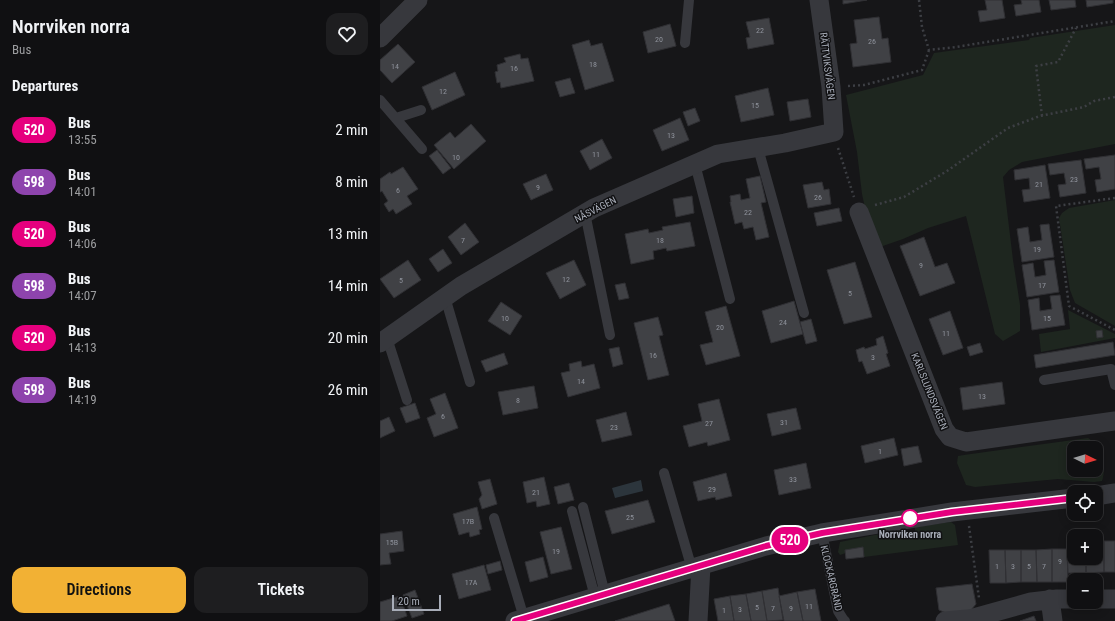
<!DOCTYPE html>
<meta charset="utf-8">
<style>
:root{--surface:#101012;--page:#1e1e20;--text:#f1f3f6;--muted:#9c9d9f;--line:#303032;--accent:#f2b134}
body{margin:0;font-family:"Roboto Condensed",sans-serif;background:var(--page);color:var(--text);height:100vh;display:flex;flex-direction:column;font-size:15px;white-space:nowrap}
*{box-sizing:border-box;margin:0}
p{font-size:13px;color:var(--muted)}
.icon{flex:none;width:22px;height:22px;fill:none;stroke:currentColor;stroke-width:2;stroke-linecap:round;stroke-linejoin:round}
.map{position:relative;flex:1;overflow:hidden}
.panel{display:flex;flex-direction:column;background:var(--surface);width:380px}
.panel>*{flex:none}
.badge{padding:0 8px;border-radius:13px;font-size:14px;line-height:26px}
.needle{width:26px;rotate:95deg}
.buttons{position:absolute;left:687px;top:441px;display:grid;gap:8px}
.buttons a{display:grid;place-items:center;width:36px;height:36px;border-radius:8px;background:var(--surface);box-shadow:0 2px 10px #0003,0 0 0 1px var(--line);font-size:20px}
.scale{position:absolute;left:12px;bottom:10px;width:49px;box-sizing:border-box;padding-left:4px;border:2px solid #a8adb8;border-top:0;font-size:11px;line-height:14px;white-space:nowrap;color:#a8adb8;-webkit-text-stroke:3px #111113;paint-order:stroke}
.map>.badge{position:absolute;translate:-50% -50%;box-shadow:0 0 0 2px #fff}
h2{padding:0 12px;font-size:15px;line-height:36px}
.round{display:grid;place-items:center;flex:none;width:42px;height:42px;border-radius:12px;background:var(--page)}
.summary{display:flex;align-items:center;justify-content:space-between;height:68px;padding:0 12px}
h1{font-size:19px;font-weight:600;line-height:30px}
.primary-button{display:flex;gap:8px;margin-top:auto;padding:8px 12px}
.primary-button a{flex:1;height:46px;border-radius:12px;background:var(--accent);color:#111;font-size:16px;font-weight:600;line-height:46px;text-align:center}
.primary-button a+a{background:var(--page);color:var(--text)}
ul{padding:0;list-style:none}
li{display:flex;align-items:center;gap:12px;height:52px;padding:0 12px}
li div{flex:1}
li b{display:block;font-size:15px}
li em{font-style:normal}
li .badge{min-width:44px;font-weight:700;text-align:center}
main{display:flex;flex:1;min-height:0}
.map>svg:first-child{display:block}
.green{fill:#1e261f;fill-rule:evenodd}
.water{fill:#2c353c}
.building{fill:#404145;stroke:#303034}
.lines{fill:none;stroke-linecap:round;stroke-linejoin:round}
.path{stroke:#3d3f44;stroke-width:2.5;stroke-dasharray:2 3;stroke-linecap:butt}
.lane{stroke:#37383d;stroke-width:10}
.street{stroke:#37383d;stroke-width:19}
.line-casing{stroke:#fff;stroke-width:9}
.line{stroke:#e6007e;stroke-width:6}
.stop-dot{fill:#fff;stroke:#e6007e;stroke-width:2}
.labels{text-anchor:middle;stroke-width:3;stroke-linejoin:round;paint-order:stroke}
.number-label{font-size:8px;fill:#8e929b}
.street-label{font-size:10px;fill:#a8adb8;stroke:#111113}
.stop-label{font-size:10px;font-weight:bold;fill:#a8adb8;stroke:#111113}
</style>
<main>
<section class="panel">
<div class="summary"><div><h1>Norrviken norra</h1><p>Bus</p></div><a class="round"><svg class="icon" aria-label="heart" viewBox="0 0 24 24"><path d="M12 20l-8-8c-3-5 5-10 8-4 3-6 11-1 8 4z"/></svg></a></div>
<h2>Departures</h2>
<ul>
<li><span class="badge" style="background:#e6007e;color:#fff">520</span><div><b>Bus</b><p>13:55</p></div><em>2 min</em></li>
<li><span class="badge" style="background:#8e44ad;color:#fff">598</span><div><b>Bus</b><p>14:01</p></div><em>8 min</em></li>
<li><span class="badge" style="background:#e6007e;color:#fff">520</span><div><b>Bus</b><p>14:06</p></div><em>13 min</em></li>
<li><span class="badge" style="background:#8e44ad;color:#fff">598</span><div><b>Bus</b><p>14:07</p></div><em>14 min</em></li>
<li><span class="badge" style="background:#e6007e;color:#fff">520</span><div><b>Bus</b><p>14:13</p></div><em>20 min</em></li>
<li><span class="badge" style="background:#8e44ad;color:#fff">598</span><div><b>Bus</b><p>14:19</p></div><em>26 min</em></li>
</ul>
<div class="primary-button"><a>Directions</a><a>Tickets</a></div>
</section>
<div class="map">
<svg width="735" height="621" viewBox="0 0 735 621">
<rect width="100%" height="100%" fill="#161618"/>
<path class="green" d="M735,25V144L642,162L629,170L623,177L633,260L640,305V331L623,341L615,334L586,216L548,228L523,239L500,247L487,217L482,194L477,152L466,95L543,75L554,53L649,40L650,38Z
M735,200V326L695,303L690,290L679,218L682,213L689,208Z
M688,310L735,334V338L661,352L659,334L690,329Z
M708,438C722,446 727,467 722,481L714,482L678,479L595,487L586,485L577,463L578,456L584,455ZM694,448H716V470H694Z
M571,522L575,525L578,545L484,557L483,547L460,555L458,552L460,542L524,529L525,535L535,532V527Z"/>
<path class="water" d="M261,480L263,491L235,498L232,488Z"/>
<path class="building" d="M463,0H487L463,4Z
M605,0H622L625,18L600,22L598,11L607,10Z
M641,0H659L661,12L636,16L634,5L642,4Z
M669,0H695L696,7L671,10Z
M706,0H733V3L707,7Z
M499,17L502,39L508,38L511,62L473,67L470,44L477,43L474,20Z
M389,18L394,44L368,49L366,38L370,37L366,22Z
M290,24L296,46L268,53L263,32Z
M209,40L211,46L222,43L234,81L205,90L192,45Z
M18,44L35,62L12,83L0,70V60Z
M140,54L141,59L148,58L154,81L121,88L120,82L117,83L115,72L118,71L117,65L126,62L124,58Z
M75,72L85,95L52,110L42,87Z
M190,78L195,93L180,97L175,82Z
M388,88L394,115L361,122L355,96Z
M428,99L431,117L410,121L407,102Z
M315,108L320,121L308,126L303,112Z
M300,118L309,140L282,151L273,130Z
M91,124L106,141L74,169L54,145L70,132L75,138Z
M222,139L232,158L210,170L200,151Z
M57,150L71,168L63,174L49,156Z
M735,155V189L717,192L715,180L721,179L719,167L706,169L704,159Z
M701,160L706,193L680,197L678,185L686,184L684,173L670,175L668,164Z
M665,165L670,198L644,202L642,190L650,189L649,178L635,180L634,170Z
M23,167L38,189L27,196L32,204L16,214L13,209L9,212L4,204L8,201L2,191L0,192V179L10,172L11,174Z
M166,174L173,190L151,200L143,184Z
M380,176L386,202L381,203L389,237L376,240L373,227L364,229L362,222L355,224L350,202H351L350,196L360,194L361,200L370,198L366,179Z
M442,182L444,190L449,189L451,204L428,208L423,185Z
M312,196L314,213L296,217L293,199Z
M459,208L462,221L437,226L434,213Z
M310,222L315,246L287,251L286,248L273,251L274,259L251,264L245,234L268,229L269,233L283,230L282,227Z
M85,223L99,242L81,255L68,237Z
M669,224L674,257L642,262L637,229L648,227L650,242L662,240L660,225Z
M544,237L555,267L567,263L575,283L540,296L520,246Z
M63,249L72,263L58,272L49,259Z
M28,260L41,280L14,298L0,279Z
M194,260L206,285L180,299L166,273Z
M674,260L679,292L647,297L642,265L653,263L655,277L666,275L664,261Z
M475,262L492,317L464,324L447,270Z
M245,283L249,298L239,300L235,285Z
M680,295L685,325L652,330L648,300L659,298L660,311L672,309L670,296Z
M414,301L423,334L391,343L382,311Z
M121,302L142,316L130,335L108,321Z
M346,306L360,356L326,365L320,345L333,342L325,312Z
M570,311L583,348L563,355L549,319Z
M278,317L283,335L279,336L289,375L268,380L254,323Z
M431,319L437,341L426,344L420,322Z
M722,330L723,337L717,338L716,331Z
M503,336L508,353L506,354L510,366L487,374L482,361L479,362L476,350L484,347L485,349L497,345L496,339Z
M733,342L735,355L656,368L654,355Z
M600,343L603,352L590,356L587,347Z
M239,347L243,364L233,367L229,349Z
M124,353L128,364L106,372L101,361Z
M201,361L202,367L214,364L220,388L188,397L181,373L190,371L189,364Z
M622,382L625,404L583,410L580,388Z
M154,386L158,408L123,415L118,392Z
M65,393L78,428L54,437L47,418L56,414L50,399Z
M339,399L350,440L328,446L327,442L309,447L303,426L322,421L318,404Z
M35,403L40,418L26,423L20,408Z
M416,408L421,429L392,436L387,414Z
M246,412L252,435L222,442L216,420Z
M9,417L15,431L0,438V421Z
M514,438L518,455L485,463L481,446Z
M538,446L542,462L524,466L521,449Z
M426,463L431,488L399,495L394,470Z
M346,473L352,496L336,500L335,497L318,501L313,482Z
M164,477L170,504L157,507L156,501L147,503L143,482Z
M110,479L117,504L102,509L99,499L102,495L98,482Z
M189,483L194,500L178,504L174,487Z
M268,500L275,522L232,534L225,511Z
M97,507L102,529L99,530L100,534L90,537L89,532L79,535L73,514Z
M181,527L192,569L171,574L160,532Z
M22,531L24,551L9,553L11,564L0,565V534Z
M687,541H694V558H706V573H688Z
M716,541H724V572L706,573V558H716Z
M724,541H735V572H724Z
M483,547L484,557L466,559L465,550Z
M672,549V582H657L656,550Z
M672,549H687L688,582H672Z
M609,550H625L626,583H610Z
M625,550H641V582L626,583Z
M641,550H656L657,582H641Z
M163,557L168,577L150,582L145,562Z
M120,561L122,570L108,574L106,565Z
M104,565L111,590L79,599L72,574Z
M592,584L596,604L591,610L566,613L559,610L556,588Z
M398,588L403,620L387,621L382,591Z
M435,589L441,621H423L417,592Z
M35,590L44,614L32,618L23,595Z
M382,591L387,621H371L366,594Z
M417,592L423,621H404L399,596Z
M366,594L371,621H354L350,596Z
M20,596L27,616L12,621H0V602Z
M350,596L354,621H338L334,599Z
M289,604L295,621H235Z
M654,616L656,621H640Z"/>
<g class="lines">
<path class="path" d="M539,0L542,27L549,50L576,47L735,21
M468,86L484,85L542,70L549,50
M662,116L656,66L678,62L696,28
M458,148L474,197
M735,198L676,206L689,306L735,330
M495,205L524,197L567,171L628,128L660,116L704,107L714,101L735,97
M589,526L599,598"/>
<path class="lane" d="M305,43L309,0
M0,100L42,149
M16,118L41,110
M378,148L424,313
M315,164L350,299
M205,213L230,335
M65,297L90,382
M7,338L27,400
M664,380L731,369L735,385
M284,473L312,569
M203,507L225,594
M192,511L215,597
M114,518L144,618
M442,533L458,611L463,619L465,621"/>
<path class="street" d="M0,38L38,0
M479,212L564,429L570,437L586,442L735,421
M0,343L81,286L214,208L338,154L405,143L454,132L451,87L439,0
M716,496L735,493
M670,599L673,621
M716,599H735
M135,621L386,546L442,533L572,512L694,498
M318,621L321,566
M565,621L587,619
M583,621L651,602L677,599H694"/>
</g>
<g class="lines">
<g class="line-casing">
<path id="line" d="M135,621L386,546L442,533L572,512L694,498"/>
</g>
<use href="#line" class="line"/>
</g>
<circle class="stop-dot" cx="530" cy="518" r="8"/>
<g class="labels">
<g class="number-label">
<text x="380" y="33">22</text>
<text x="279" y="42">20</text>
<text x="492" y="44">26</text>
<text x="213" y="67">18</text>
<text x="15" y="69">14</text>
<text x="134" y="71">16</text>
<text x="63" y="94">12</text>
<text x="375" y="108">15</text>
<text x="291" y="138">13</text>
<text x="216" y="157">11</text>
<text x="76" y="160">10</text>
<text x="694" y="182">23</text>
<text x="659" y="187">21</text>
<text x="158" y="190">9</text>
<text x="18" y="193">6</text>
<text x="438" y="200">26</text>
<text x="368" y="215">22</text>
<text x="83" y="243">7</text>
<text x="280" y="243">18</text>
<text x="657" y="252">19</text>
<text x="541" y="268">9</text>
<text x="186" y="282">12</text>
<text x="21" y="283">5</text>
<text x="662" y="288">17</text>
<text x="470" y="296">5</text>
<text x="125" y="321">10</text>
<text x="667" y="321">15</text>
<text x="403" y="325">24</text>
<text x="340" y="330">20</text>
<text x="566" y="336">11</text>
<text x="273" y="358">16</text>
<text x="493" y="360">3</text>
<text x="201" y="384">14</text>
<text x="602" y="399">13</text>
<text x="138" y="403">8</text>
<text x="63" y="419">6</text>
<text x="404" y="425">31</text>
<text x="329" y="426">27</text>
<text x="234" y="430">23</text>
<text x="500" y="454">1</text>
<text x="413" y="482">33</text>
<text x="332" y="492">29</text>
<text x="156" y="495">21</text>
<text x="250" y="520">25</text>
<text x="88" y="524">17B</text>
<text x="12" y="545">15B</text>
<text x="176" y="554">19</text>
<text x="680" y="564">9</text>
<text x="617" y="569">1</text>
<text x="633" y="569">3</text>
<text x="649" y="569">5</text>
<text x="664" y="569">7</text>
<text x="91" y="585">17A</text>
<text x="429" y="609">11</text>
<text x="377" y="610">5</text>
<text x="393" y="611">7</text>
<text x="411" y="611">9</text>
<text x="360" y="612">3</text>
<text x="344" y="613">1</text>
</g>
<g class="street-label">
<text transform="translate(448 66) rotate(83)" y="4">RÄTTVIKSVÄGEN</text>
<text transform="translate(215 209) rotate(-27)" y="4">NÅSVÄGEN</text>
<text transform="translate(550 391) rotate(68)" y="4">KARLSLUNDSVÄGEN</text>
<text transform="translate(452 578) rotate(77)" y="4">KLOCKARGRÄND</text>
</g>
<g class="stop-label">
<text x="530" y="538">Norrviken norra</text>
</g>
</g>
</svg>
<div class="buttons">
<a><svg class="needle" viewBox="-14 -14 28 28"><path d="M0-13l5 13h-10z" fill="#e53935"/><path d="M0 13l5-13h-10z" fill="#9c9d9f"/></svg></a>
<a><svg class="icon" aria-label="locate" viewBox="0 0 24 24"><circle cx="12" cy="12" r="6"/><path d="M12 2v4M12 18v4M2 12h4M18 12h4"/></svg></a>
<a>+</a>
<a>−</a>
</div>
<div class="scale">20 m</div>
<b class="badge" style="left:410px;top:540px;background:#e6007e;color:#fff">520</b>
</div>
</main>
